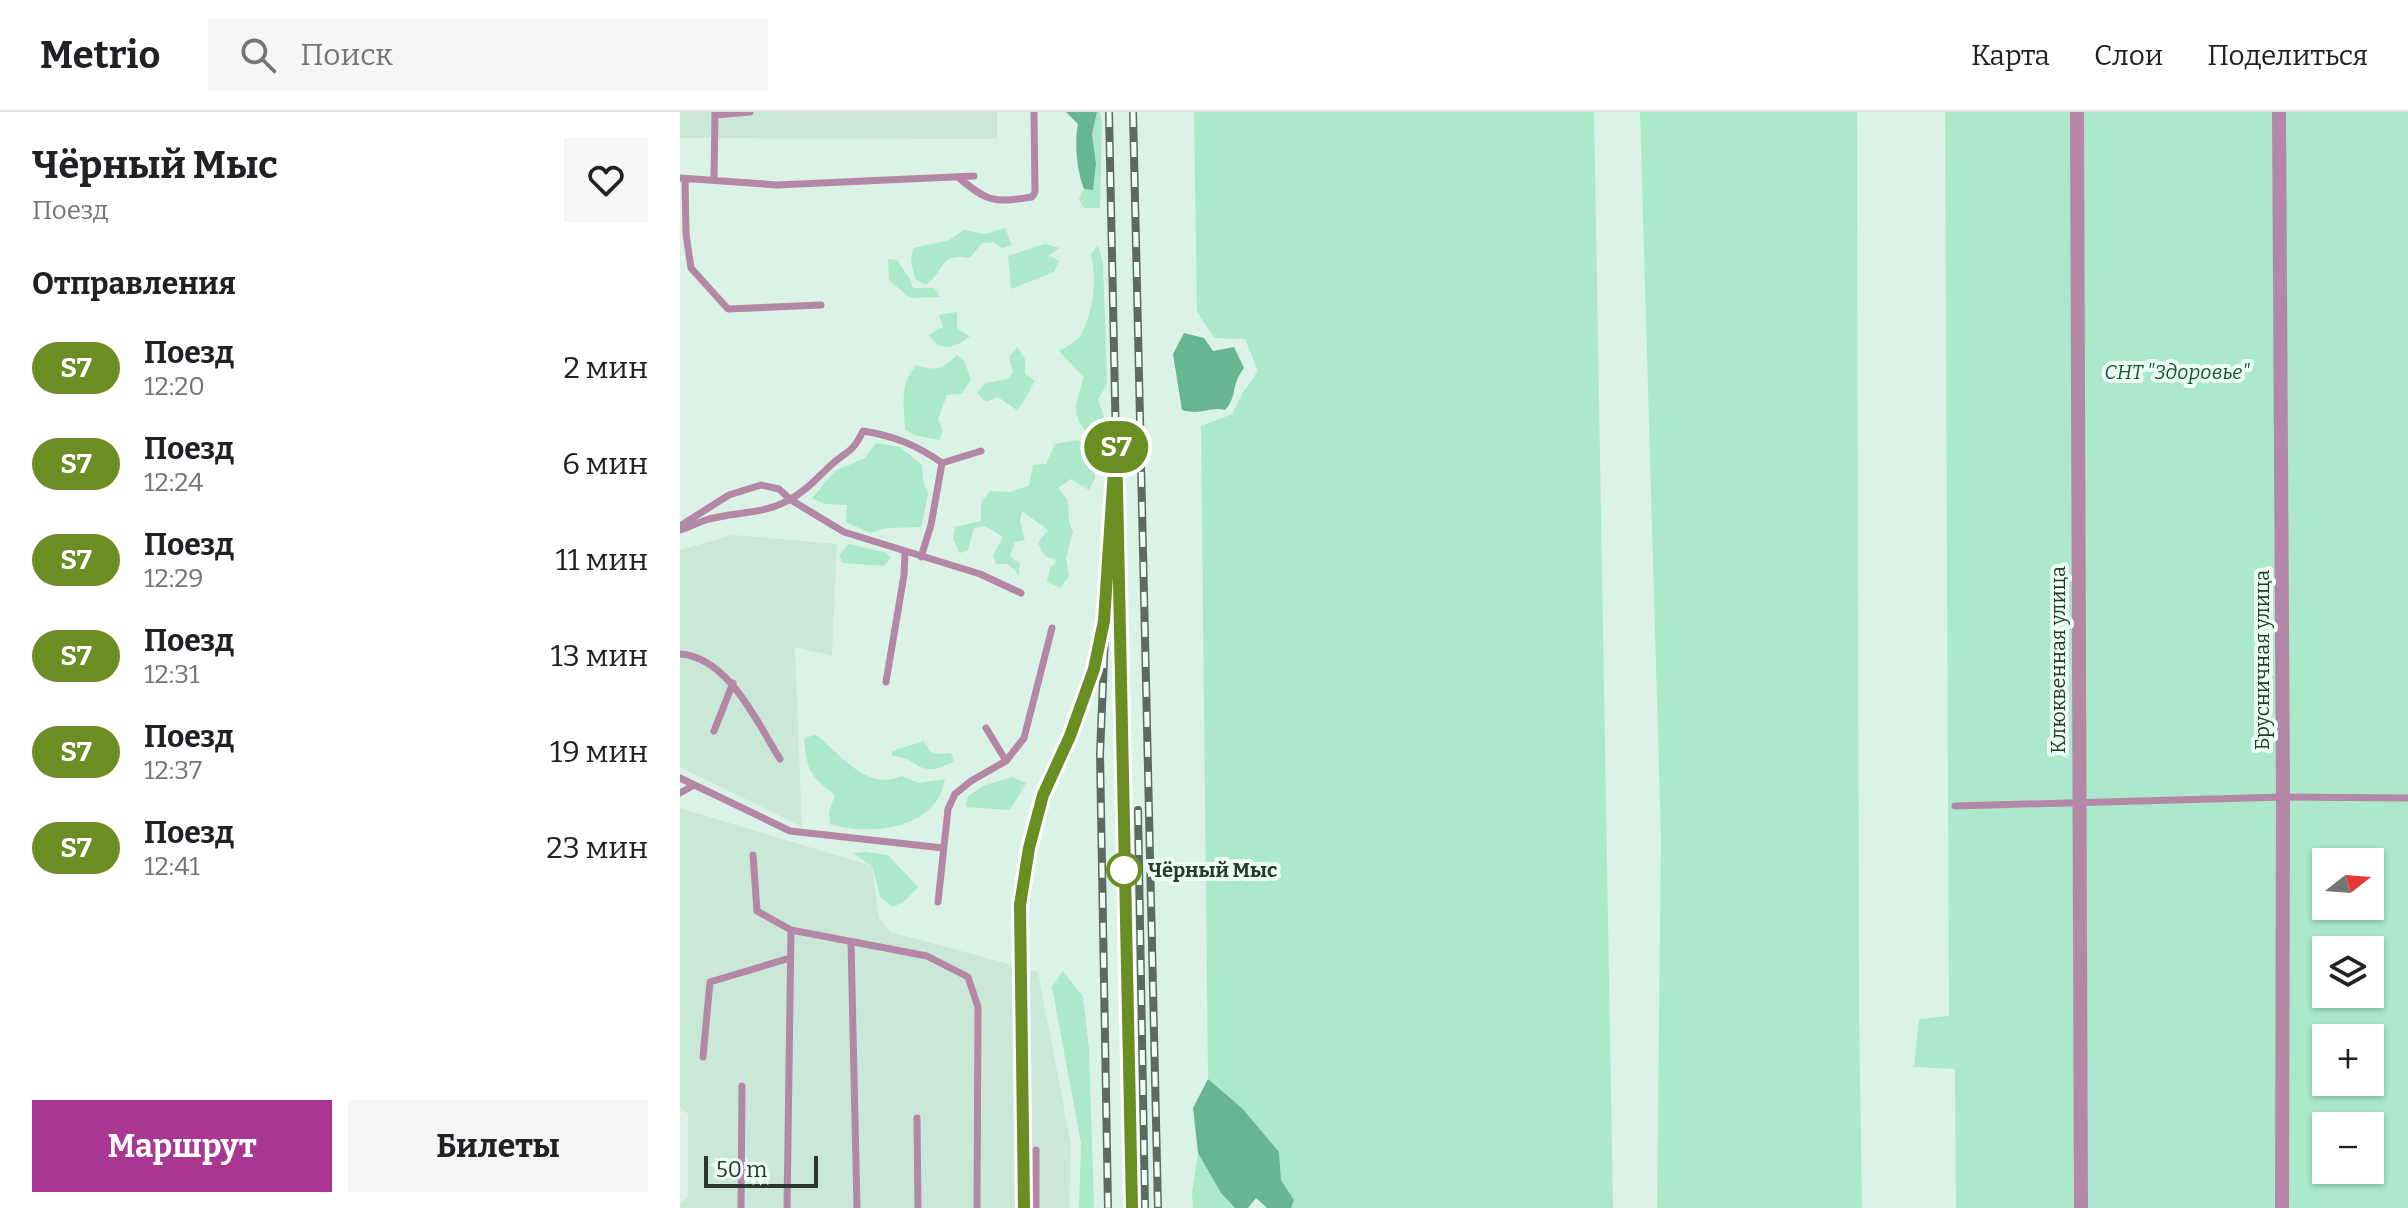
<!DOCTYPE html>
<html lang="ru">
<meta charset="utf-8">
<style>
:root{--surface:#fff;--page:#f6f6f6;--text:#202124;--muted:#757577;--line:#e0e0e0;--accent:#a93691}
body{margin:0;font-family:Bitter,serif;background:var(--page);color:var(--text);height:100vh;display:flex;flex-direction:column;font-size:30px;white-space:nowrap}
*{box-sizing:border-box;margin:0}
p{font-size:26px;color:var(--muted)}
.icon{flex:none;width:44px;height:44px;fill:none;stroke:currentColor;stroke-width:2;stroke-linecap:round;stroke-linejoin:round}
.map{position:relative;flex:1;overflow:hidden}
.details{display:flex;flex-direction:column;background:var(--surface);width:680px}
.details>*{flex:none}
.badge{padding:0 16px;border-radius:26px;font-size:28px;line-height:52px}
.needle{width:52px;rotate:73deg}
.tools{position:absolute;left:1632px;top:736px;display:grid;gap:16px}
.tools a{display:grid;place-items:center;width:72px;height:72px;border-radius:0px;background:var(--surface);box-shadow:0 2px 6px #0004;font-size:40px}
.scale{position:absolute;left:24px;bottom:20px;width:114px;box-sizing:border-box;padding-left:8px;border:4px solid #2d3631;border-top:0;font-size:22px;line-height:28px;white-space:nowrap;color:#2d3631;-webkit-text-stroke:6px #ebfff4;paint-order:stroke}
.map>.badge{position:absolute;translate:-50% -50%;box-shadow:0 0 0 4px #fff}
h2{padding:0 32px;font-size:30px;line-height:72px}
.round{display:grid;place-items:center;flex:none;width:84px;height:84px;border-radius:0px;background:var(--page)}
.summary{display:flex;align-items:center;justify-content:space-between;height:136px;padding:0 32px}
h1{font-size:38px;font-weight:700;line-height:60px}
.cta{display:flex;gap:16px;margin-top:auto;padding:16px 32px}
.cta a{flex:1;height:92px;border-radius:0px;background:var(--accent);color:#fff;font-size:32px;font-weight:700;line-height:92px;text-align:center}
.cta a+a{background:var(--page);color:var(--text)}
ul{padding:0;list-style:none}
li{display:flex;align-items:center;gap:24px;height:96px;padding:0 32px}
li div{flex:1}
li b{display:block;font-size:30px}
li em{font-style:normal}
li .badge{min-width:88px;font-weight:700;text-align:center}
header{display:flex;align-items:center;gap:48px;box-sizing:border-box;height:112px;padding:0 40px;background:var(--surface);border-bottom:2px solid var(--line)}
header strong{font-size:38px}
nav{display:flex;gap:44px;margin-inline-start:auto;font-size:28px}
.search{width:560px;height:72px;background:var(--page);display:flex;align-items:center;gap:20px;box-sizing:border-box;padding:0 28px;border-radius:0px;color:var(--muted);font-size:30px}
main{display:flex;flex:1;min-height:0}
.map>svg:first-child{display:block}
.built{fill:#c9e8d8}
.green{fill:#abe9ca;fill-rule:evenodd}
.water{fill:#67b591}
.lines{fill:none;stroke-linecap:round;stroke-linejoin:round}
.lane{stroke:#b487a7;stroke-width:7}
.street{stroke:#b487a7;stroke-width:14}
.rail-casing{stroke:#5c6a62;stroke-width:8}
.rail{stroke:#ebfff4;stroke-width:5;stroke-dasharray:15;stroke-linecap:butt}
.line-casing{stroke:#fff;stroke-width:18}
.line{stroke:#6b8e23;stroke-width:12}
.stop-dot{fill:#fff;stroke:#6b8e23;stroke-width:4}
.labels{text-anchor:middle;stroke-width:8;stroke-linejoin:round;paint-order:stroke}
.park-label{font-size:20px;font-style:italic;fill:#15533b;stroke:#ebfff4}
.street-label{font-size:20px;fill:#2d3631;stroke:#ebfff4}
.stop-label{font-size:20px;font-weight:bold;fill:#2d3631;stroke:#ebfff4;text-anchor:start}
</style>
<header>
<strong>Metrio</strong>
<div class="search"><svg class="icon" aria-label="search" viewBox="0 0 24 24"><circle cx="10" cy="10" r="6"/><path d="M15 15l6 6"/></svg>Поиск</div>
<nav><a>Карта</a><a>Слои</a><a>Поделиться</a></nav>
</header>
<main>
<section class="details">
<div class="summary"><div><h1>Чёрный Мыс</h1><p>Поезд</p></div><a class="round"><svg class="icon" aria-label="heart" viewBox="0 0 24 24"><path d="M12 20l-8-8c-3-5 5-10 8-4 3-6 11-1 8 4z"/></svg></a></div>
<h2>Отправления</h2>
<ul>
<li><span class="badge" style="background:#6b8e23;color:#fff">S7</span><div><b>Поезд</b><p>12:20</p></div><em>2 мин</em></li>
<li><span class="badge" style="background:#6b8e23;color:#fff">S7</span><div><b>Поезд</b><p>12:24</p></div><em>6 мин</em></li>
<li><span class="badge" style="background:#6b8e23;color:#fff">S7</span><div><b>Поезд</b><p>12:29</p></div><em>11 мин</em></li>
<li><span class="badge" style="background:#6b8e23;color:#fff">S7</span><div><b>Поезд</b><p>12:31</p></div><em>13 мин</em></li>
<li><span class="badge" style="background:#6b8e23;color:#fff">S7</span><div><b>Поезд</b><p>12:37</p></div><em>19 мин</em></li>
<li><span class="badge" style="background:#6b8e23;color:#fff">S7</span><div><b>Поезд</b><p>12:41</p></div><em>23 мин</em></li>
</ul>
<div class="cta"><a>Маршрут</a><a>Билеты</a></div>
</section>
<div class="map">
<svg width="1728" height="1096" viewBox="0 0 1728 1096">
<rect width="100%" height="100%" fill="#daf3e6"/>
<path class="built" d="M0,0H317V27L0,26Z
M53,423L157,432L152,543L115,536L122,715L0,655V438Z
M0,696L192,754L199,807L211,820L358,860L391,1032L389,1096H0V1092L8,1085V1002L0,995Z"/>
<path class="green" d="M417,0H420L422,10L420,96H404L399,87L404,77L413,78L416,52L412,22Z
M514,0H914L933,1096H611L614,1088L601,1068L599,1040L562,996L528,967L521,314L552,302L562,282L578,259L565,227L534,226L517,200Z
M960,0H1177L1179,902L1182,1096H977L981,726Z
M1265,0H1728V1096H1276L1275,957L1234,955L1239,907L1269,904ZM1646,750H1690V794H1646ZM1646,838H1690V882H1646ZM1646,926H1690V970H1646ZM1646,1014H1690V1058H1646Z
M325,116L332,133L322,136L313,130L302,131L290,146C258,140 266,159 246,173L235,167L231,149L233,136L269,128L284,118L305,122Z
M365,132L380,136L369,143L379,149L374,160L331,177L328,144Z
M418,133L423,151L427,272L418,288L425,307L424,318L410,323C388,303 397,290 404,265L379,239C386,235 396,230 400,224C414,200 417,168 411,142Z
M208,147L217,148L229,166L233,176H254L260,185L230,186L209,168Z
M277,200V217L290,224C276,236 260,241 249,223L263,215L259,203Z
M337,235L345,247V262L355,269L338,299L318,285L306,290L297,281L306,271L328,267L333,260L329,245Z
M277,243L284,249L291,267L282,282L267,283L258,307L263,319L259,328L234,323L225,317C224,293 219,271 237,253C255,260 265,256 277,243Z
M398,328L412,336L415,366L409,378L391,367L378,376L388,389L389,409L393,420L386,446L389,464L380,476L367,470L370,456L377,449L365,444L358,431L368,418L342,399L340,409L345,428L335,430L330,444L340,452L339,463L328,452H316L313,443L323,425L305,414L294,416L288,438L280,441L273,427L275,415L301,409V391L310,379L330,380L349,374L353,353L366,352L375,332Z
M196,331L220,335L242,353L243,368L248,382L241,415L207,416L190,421L166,410L167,393L144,392L132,386L155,359L185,346Z
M169,432L204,440L211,446L204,454L163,451L159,443Z
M135,622C162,642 185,680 222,664L239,671L265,667C258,717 189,725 150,712L149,700L155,683C130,664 127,659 124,627Z
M243,629L253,642L271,641L274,650C266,653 256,658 248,657C233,655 233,645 212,644V639Z
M332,665L346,671L330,698L286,695L288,684L303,674Z
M186,740L208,743L238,775L226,788L213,795L201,786L192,754L173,741Z
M383,859L403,885L409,937L414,1096H399L401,1031L372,875Z
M518,1041L541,1081L555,1096H513L512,1081Z"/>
<path class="water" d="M386,0H417L412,22L416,52L413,78L404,77C397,58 394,32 398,12Z
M504,221L524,226L533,239L554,235L564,256C550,274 558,284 545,298C528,294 523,304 502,298L493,242Z
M528,967L562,996L599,1040L601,1068L614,1088L611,1096H587L576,1086L568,1096H555L541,1081L518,1041L513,996Z"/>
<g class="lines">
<path class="lane" d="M35,3L70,0
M278,65C307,90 314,91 352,85L355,80L354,0
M0,66L97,73L294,64
M5,67L6,122L11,156L48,197L141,193
M34,68L35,0
M262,351L301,339
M0,414L49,383L81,373L99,377L111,388L164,420L300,462L341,481
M0,418C9,415 19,410 29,407C55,400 83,402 107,389C125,380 136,367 150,354C167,338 172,342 183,319C214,324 237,333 262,351
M241,445L251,413L262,351
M0,542C48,545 77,610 100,647
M206,570L224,463L225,440
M306,616L326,649
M34,619L53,571
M0,666L110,719L263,736
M0,681L14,673
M1275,694L1603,685L1728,686
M73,743L77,799L111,818L247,844L288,865L298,895L297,1096
M258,790L268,697L275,682L291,669L326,649L344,626L372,516
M171,830L177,1096
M23,945L30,870L110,846
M237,1006L238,1096
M356,1038V1096
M61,1096L62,974
M107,1096L111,818"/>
<path class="street" d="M1397,0L1401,1096
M1599,0L1603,685L1602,1096"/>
<g class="rail-casing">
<path id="rail" d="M429,0L452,1096
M453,0L478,1096
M428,451L420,642L428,1096
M458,698L465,1096
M344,1096L340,793L349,736L363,683L390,624L417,544"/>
</g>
<use href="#rail" class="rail"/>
</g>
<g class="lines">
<g class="line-casing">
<path id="line" d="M344,1096L340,793L349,736L363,683L390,624L414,557L424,509L436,328L452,1096"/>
</g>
<use href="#line" class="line"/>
</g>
<circle class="stop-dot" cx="444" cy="758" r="16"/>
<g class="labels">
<g class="park-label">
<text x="1497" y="267">СНТ "Здоровье"</text>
</g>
<g class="street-label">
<text transform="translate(1378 548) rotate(-90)" y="7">Клюквенная улица</text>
<text transform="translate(1582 548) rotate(-90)" y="7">Брусничная улица</text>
</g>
<g class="stop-label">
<text x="468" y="765">Чёрный Мыс</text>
</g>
</g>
</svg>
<div class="tools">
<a><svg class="needle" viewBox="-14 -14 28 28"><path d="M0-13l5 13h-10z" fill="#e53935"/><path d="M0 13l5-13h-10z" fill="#757577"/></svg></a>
<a><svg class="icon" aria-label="layers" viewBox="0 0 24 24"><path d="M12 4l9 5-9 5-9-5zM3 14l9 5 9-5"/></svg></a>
<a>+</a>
<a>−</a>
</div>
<div class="scale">50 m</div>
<b class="badge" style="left:436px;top:335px;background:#6b8e23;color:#fff">S7</b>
</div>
</main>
